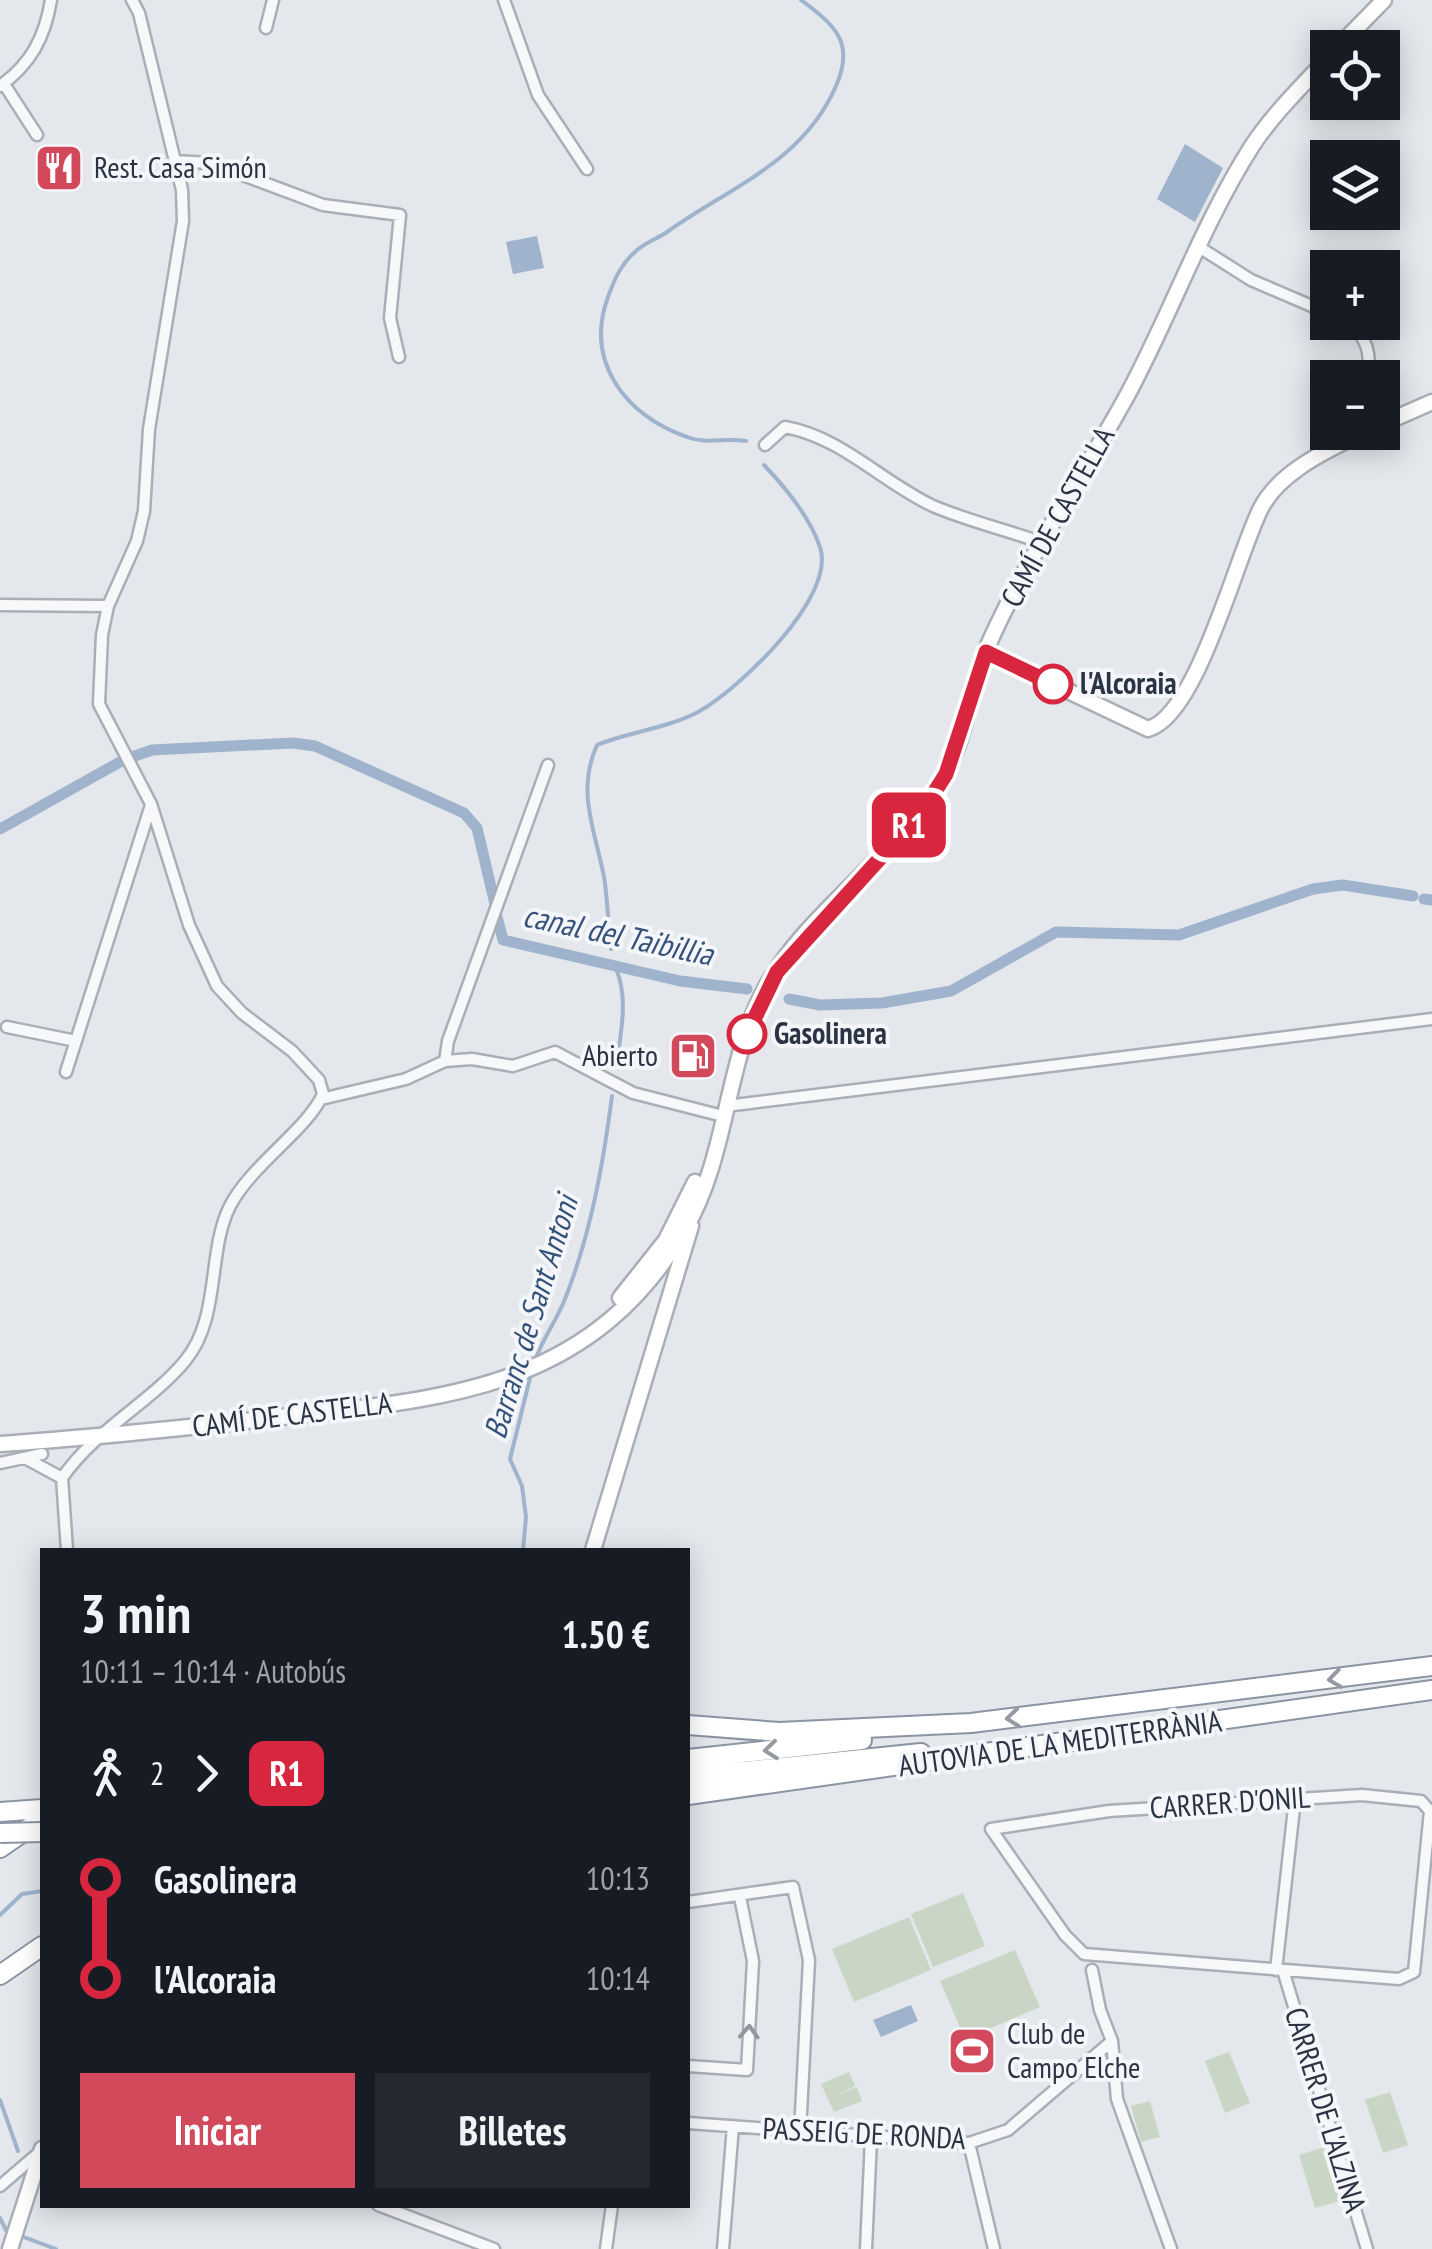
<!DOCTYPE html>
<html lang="es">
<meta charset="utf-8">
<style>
:root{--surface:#171b24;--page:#242831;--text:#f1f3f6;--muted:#9ea1a6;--accent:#d1495b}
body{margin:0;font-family:"PT Sans Narrow",sans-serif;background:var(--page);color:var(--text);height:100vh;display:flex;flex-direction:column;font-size:38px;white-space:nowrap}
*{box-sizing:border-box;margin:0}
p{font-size:32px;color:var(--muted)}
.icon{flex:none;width:55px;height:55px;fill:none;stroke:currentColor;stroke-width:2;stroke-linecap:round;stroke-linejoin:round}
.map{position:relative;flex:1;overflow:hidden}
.details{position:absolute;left:40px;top:1548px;width:650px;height:660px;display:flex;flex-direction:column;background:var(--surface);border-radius:0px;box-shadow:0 5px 25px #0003}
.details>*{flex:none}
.badge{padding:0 20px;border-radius:15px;font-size:35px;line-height:65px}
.fabs{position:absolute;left:1310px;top:30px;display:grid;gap:20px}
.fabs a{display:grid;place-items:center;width:90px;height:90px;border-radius:0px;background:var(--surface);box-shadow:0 5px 25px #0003;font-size:50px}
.map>.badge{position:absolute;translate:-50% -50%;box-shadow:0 0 0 5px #fff}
.legs{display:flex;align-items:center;gap:15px;height:110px;padding:0 40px;font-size:32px}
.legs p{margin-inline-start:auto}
.head{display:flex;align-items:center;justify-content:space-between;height:170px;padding:0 40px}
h1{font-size:55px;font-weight:600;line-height:75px}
.primary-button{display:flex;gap:20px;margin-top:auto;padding:20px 40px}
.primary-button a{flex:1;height:115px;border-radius:0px;background:var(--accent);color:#fff;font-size:40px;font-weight:600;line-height:115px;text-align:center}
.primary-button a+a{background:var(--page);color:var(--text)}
ul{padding:0 40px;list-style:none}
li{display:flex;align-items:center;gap:35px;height:100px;font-size:38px}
li i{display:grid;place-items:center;width:15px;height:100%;margin:0 12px;background:currentColor}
li i::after{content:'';width:25px;height:25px;margin:-12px;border:8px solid;border-radius:50%;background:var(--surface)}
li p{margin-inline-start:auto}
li:first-child i{background:linear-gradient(#0000 50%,currentColor 0)}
li:last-child i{background:linear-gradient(currentColor 50%,#0000 0)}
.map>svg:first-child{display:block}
.green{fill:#c9d6c5}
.water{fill:#9fb4cc}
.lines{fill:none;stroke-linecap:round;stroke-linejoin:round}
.stream{stroke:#9fb4cc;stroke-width:4}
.canal{stroke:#9fb4cc;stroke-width:11}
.street-casing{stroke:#a9aeb7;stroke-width:15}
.secondary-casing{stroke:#a9aeb7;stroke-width:19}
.highway-casing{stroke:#8b94a3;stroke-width:22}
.street{stroke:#f7f8fa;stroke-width:10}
.secondary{stroke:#fff;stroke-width:14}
.highway{stroke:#fff;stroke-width:18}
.highway-bridge-casing{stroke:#8b94a3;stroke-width:22;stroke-linecap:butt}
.highway-bridge{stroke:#fff;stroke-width:18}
.oneway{stroke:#959aa2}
.oneway2{stroke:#9196a0}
.line-1-casing{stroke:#fff;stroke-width:22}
.line-1{stroke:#d7263d;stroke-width:15}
.stop-1-dot{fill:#fff;stroke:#d7263d;stroke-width:5}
.labels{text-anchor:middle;stroke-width:8;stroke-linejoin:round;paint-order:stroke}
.poi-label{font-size:30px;fill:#2b3445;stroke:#f4f6f9;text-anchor:start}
.street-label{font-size:30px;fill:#2b3445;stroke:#f4f6f9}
.stop-label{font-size:30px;font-weight:bold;fill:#2b3445;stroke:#f4f6f9;text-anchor:start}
.water-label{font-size:32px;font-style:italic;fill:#34527a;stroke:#f4f6f9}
</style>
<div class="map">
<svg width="1432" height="2249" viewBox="0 0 1432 2249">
<rect width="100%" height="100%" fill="#e4e7ec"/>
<path class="green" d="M963,1893L985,1946L933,1967L911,1914Z
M909,1917L931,1970L854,2002L832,1949Z
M1015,1950L1040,2007L965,2039L940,1981Z
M1229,2052L1250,2103L1225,2113L1205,2061Z
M849,2072L855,2086L834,2096L857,2087L862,2101L834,2112L821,2084Z
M1390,2092L1408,2145L1383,2153L1365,2100Z
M1150,2101L1160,2137L1141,2142L1131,2106Z
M1324,2147L1340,2201L1315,2208L1299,2155Z"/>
<path class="water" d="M1185,144L1223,168L1195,222L1157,199Z
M537,236L544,268L513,274L506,242Z
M911,2005L918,2021L881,2037L873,2020Z"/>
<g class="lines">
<path class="stream" d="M746,441C726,437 708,445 687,437C626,416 584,362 608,297C614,280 621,264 635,252C644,243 657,239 667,232C730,187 803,162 836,86C855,43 836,26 801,0
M611,949C608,926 608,901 604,877C595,830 576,792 597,745C629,732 668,728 698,712C738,690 837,597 820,547C810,518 785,487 764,465
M617,971C628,1000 621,1031 617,1061
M535,1361C542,1339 557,1320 565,1299C591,1233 603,1165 612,1096
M523,1550L526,1517L522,1486L510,1459L532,1370
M0,1915L22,1894L42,1891
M0,2100L18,2151
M0,2218L6,2230
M21,2236L56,2249"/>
<path class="canal" d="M132,757L152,750L293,743L315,746L464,813L477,828L495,904
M0,829L120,762
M1424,899L1432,900
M496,913L503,940L680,981L747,989
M789,999L820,1005L882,1003L951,991L1056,932L1179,935L1313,889L1343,885L1413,896"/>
<g class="street-casing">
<path id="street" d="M504,0L538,95L587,169
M266,28L273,0
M4,84L37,135
M0,86C31,64 45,37 51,0
M174,161L211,163L323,205L400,215L390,318L399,357
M1199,247L1251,280L1328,313
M1347,322C1366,335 1373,355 1366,378
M765,445L785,427C841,437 882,482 933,506C968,521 1007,530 1043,543
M0,605L108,606
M7,1027L76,1041
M445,1061L448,1041L548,765
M66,1072L151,805
M321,1099L406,1079L445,1061L472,1059L513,1066L555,1052L633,1093L723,1116
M726,1106L1432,1019
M25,1458L62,1478
M0,1463L42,1454
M67,1550L62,1478C95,1430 150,1403 185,1361C221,1318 207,1251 230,1206C251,1165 308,1129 323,1094L319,1080L292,1051L242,1013L217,986L189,925L151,804L99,704L102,635L108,606L137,541L144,511L149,429L183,221L182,190L139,13L132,0
M1362,1795L1421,1801L1430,1811L1414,1972L1399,1979L1084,1954L1065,1935L991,1829L1109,1811Z
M688,1902L793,1887L809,1960L800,2132
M1092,1970L1100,2010L1112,2041L1117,2099L1171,2249
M1276,1970L1295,1799
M1283,1970L1367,2249
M688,2066L747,2070L753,1961L740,1897
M688,2123L969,2143L1008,2130L1112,2041
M969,2143L994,2249
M0,2186L41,2151
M378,2205L494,2249
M606,2249L612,2205
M723,2249L733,2126
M866,2249L871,2139"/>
</g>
<g class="secondary-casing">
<path id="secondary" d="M1337,48L1384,0
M1382,424L1432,402
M986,652L1148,729C1198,715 1237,554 1261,508C1280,471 1328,450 1364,432
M620,1298L666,1240L695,1182
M0,1444C92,1438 182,1428 273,1418C441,1399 590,1392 685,1229C728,1156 725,1064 765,989C806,913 896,857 942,780C967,738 970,685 990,641C1029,554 1084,475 1129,392C1172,311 1203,223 1252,146C1273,114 1302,86 1328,58
M593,1550L691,1226
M10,2249L42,2149"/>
</g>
<g class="highway-casing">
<path id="highway" d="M688,1725L779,1732L971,1723L1432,1666
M688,1759L862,1740
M688,1777L921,1753
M688,1795L1432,1690
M0,1812L42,1809
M0,1848L42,1819
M0,1975L42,1946"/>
</g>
<use href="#street" class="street"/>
<use href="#secondary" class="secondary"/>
<use href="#highway" class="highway"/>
<g class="highway-bridge-casing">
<path id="highway-bridge" d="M0,1833L42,1832"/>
</g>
<use href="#highway-bridge" class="highway-bridge"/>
</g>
<defs><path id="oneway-chevron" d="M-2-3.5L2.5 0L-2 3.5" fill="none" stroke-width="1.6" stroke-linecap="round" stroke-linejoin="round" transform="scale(2.5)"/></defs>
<g class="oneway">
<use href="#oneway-chevron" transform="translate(1335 1679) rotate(172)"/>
<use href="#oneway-chevron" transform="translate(1013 1718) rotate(174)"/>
<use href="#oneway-chevron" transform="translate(771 1750) rotate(174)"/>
</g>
<use class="oneway2" href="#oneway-chevron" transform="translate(749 2032) rotate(-87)"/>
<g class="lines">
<g class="line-1-casing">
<path id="line-1" d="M747,1034L777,972L922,812L946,774L986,652L1053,684"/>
</g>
<use href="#line-1" class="line-1"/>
</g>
<defs>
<g id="restaurant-square" transform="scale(2.5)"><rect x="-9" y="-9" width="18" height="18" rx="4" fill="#d1495b" stroke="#f4f6f9"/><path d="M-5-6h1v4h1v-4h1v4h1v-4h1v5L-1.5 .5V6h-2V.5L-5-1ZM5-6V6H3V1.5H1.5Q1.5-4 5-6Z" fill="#fff"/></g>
<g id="fuel-square" transform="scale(2.5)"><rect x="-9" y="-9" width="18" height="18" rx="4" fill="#d1495b" stroke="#f4f6f9"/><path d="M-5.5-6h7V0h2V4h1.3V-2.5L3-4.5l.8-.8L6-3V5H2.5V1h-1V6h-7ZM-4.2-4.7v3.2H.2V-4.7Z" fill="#fff"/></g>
<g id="stadium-square" transform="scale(2.5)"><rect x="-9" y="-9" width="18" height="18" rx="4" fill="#d1495b" stroke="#f4f6f9"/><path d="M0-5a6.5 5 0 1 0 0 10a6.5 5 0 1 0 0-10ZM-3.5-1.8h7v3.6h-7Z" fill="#fff"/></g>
</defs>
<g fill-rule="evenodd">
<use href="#restaurant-square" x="59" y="168"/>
<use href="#fuel-square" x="693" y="1056"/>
<use href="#stadium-square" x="972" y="2051"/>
</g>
<g class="stop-1-dot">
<circle cx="1053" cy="684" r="18"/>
<circle cx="747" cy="1034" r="18"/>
</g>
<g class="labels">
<g class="poi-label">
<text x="94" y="178">Rest. Casa Simón</text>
<text x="658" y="1066" text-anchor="end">Abierto</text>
<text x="1007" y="2044">Club de<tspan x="1007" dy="34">Campo Elche</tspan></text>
</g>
<g class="street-label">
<text transform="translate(1058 517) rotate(-61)" y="10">CAMÍ DE CASTELLA</text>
<text transform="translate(292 1415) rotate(-7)" y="10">CAMÍ DE CASTELLA</text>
<text transform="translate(1060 1744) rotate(-8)" y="10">AUTOVIA DE LA MEDITERRÀNIA</text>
<text transform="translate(1230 1803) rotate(-4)" y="10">CARRER D'ONIL</text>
<text transform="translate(1325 2110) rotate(73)" y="10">CARRER DE L'ALZINA</text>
<text transform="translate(864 2134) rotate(3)" y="10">PASSEIG DE RONDA</text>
</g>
<g class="stop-label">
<text x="1080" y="694">l'Alcoraia</text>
<text x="774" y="1044">Gasolinera</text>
</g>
<g class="water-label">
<text transform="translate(618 935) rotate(12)" y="11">canal del Taibillia</text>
<text transform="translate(531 1317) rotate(-73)" y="11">Barranc de Sant Antoni</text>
</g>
</g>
</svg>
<div class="fabs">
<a><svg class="icon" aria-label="locate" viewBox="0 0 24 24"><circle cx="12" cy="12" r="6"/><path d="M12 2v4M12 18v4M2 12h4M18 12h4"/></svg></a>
<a><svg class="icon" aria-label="layers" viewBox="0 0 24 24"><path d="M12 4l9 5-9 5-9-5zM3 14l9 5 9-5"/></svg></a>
<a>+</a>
<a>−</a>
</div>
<b class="badge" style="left:909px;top:825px;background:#d7263d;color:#fff">R1</b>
<section class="details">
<div class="head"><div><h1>3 min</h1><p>10:11 – 10:14 · Autobús</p></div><b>1.50 €</b></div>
<div class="legs"><svg class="icon" aria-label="walk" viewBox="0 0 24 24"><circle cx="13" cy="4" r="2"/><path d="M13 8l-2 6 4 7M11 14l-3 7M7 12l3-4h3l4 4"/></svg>2<svg class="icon" aria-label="forward" viewBox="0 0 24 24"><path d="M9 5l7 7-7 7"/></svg><b class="badge" style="background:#d7263d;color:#fff">R1</b></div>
<ul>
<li><i style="color:#d7263d"></i><b>Gasolinera</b><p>10:13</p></li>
<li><i style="color:#d7263d"></i><b>l'Alcoraia</b><p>10:14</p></li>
</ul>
<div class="primary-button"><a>Iniciar</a><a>Billetes</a></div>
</section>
</div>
